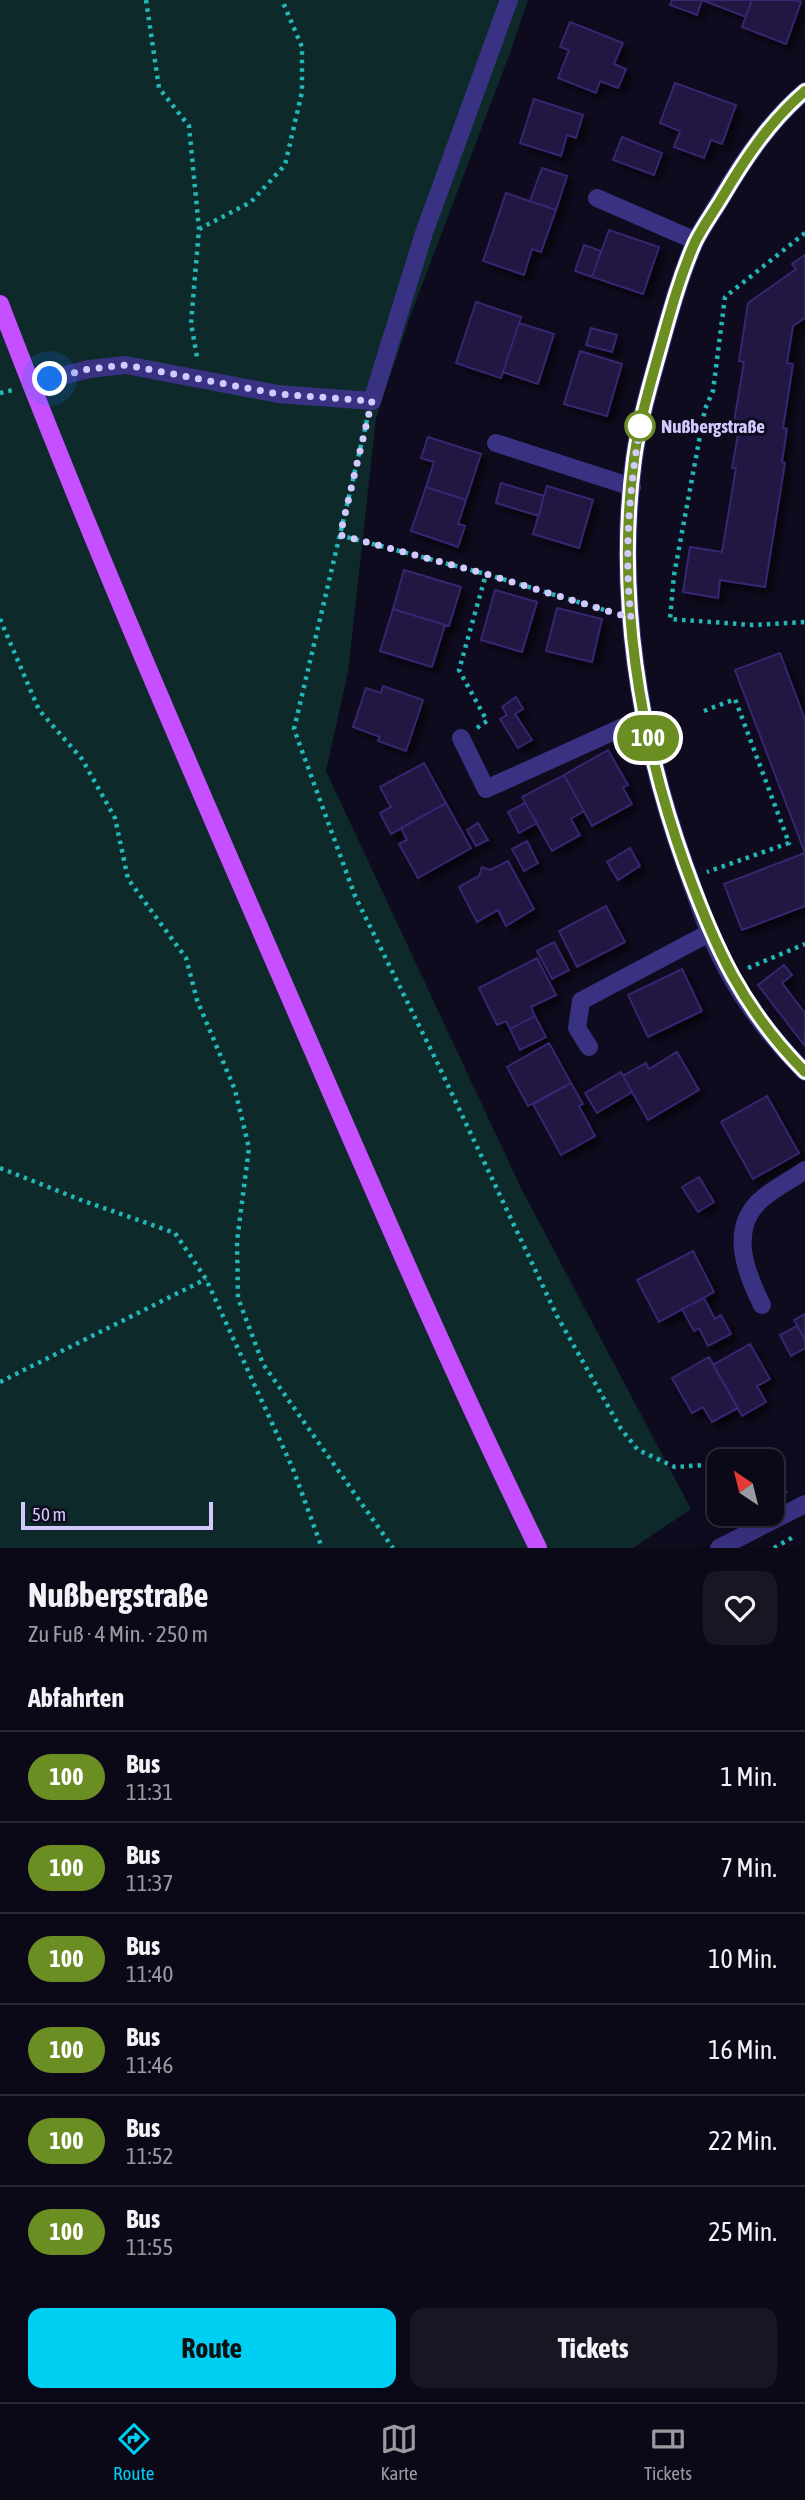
<!DOCTYPE html>
<html lang="de">
<meta charset="utf-8">
<style>
:root{--surface:#0b0817;--page:#191624;--text:#f1f3f6;--muted:#9a9aa1;--line:#2b2936;--accent:#00cff4}
body{margin:0;font-family:"Asap Condensed",sans-serif;background:var(--page);color:var(--text);height:100vh;display:flex;flex-direction:column;font-size:26px;white-space:nowrap}
*{box-sizing:border-box;margin:0}
p{font-size:23px;color:var(--muted)}
.icon{flex:none;width:38px;height:38px;fill:none;stroke:currentColor;stroke-width:2;stroke-linecap:round;stroke-linejoin:round}
.map{position:relative;height:1548px;overflow:hidden}
.details{display:flex;flex-direction:column;background:var(--surface);flex:1}
.details>*{flex:none}
.badge{padding:0 14px;border-radius:23px;font-size:24px;line-height:46px}
.needle{width:46px;rotate:325deg}
.tools{position:absolute;left:707px;top:1449px;display:grid;gap:14px}
.tools a{display:grid;place-items:center;width:77px;height:77px;border-radius:14px;background:var(--surface);box-shadow:0 7px 28px #0002,0 0 0 2px var(--line);font-size:35px}
.scale{position:absolute;left:21px;bottom:18px;width:192px;box-sizing:border-box;padding-left:7px;border:4px solid #d2c9ff;border-top:0;font-size:19px;line-height:24px;white-space:nowrap;color:#d2c9ff;-webkit-text-stroke:5px #0f0b1f;paint-order:stroke}
.you{position:absolute;width:35px;height:35px;margin:-18px;border:5px solid #fff;border-radius:50%;background:#1a73e8;box-shadow:0 0 0 10px #1a73e833}
.map>.badge{position:absolute;translate:-50% -50%;box-shadow:0 0 0 4px #fff}
h2{padding:0 28px;font-size:26px;line-height:63px}
.round{display:grid;place-items:center;flex:none;width:74px;height:74px;border-radius:14px;background:var(--page)}
.head{display:flex;align-items:center;justify-content:space-between;height:119px;padding:0 28px}
h1{font-size:33px;font-weight:700;line-height:52px}
.action{display:flex;gap:14px;margin-top:auto;padding:14px 28px}
.action a{flex:1;height:80px;border-radius:14px;background:var(--accent);color:#111;font-size:28px;font-weight:700;line-height:80px;text-align:center}
.action a+a{background:var(--page);color:var(--text)}
ul{padding:0;list-style:none}
li{display:flex;align-items:center;gap:21px;height:91px;padding:0 28px;border-top:2px solid var(--line)}
li div{flex:1}
li b{display:block;font-size:26px}
li em{font-style:normal}
li .badge{min-width:77px;font-weight:700;text-align:center}
.tabs{display:flex;justify-content:space-around;align-items:center;height:98px;border-top:2px solid var(--line);background:var(--surface);font-size:19px;color:var(--muted)}
.tabs a{display:grid;justify-items:center;gap:4px}
.tabs .selected{color:var(--accent)}
.map>svg:first-child{display:block}
.green{fill:#0d292a}
.building{fill:#201542;stroke:#382570;stroke-width:2;filter:url(#shadow)}
.lines{fill:none;stroke-linecap:round;stroke-linejoin:round}
.path{stroke:#23b8b7;stroke-width:4.5;stroke-dasharray:3.5 5;stroke-linecap:butt}
.minor{stroke:#393282;stroke-width:18}
.major{stroke:#c650ff;stroke-width:18}
.line-casing{stroke:#fff;stroke-width:16}
.line{stroke:#6b8e23;stroke-width:10}
.walk{stroke:#d2c9ff;stroke-width:7;stroke-dasharray:0 12.6}
.stop-dot{fill:#fff;stroke:#6b8e23;stroke-width:3.5}
.labels{text-anchor:middle;stroke-width:6;stroke-linejoin:round;paint-order:stroke}
.stop-label{font-size:19px;font-weight:bold;fill:#d2c9ff;stroke:#0f0b1f;text-anchor:start}
</style>
<div class="map">
<svg width="805" height="1548" viewBox="0 0 805 1548">
<defs>
<filter id="shadow"><feDropShadow dx="6" dy="6" stdDeviation="3.5" flood-color="#0009"/></filter>
</defs>
<rect width="100%" height="100%" fill="#0f0b1f"/>
<path class="green" d="M0,0H528L510,53L411,314L376,418L348,672L326,771L521,1188L691,1509L633,1548H0Z"/>
<path class="building" d="M672,0H702L697,15L670,5Z
M702,0H752L746,17Z
M752,0H795L801,2L786,44L742,27Z
M570,22L623,43L614,64L626,69L618,88L600,81L596,93L558,78L569,50L560,47Z
M675,83L736,105L722,144L711,140L704,158L674,147L680,131L660,123Z
M534,99L583,115L576,138L567,135L561,156L520,143Z
M622,137L662,153L654,175L613,160Z
M542,168L567,176L556,210L530,201Z
M506,193L556,210L541,252L532,249L524,275L483,261Z
M609,230L659,247L643,294L592,277Z
M584,245L601,251L592,277L575,271Z
M805,255V318L793,326L787,363L793,364L783,428L787,429L782,462L785,463L765,587L720,580L718,598L683,592L690,547L722,552L736,468H732L740,423L734,422L744,362L739,361L748,303L796,269L792,264Z
M476,302L521,317L501,378L456,363Z
M519,323L554,334L538,384L503,372Z
M591,328L617,335L612,352L586,345Z
M580,351L622,364L607,416L564,404Z
M428,437L481,454L466,500L426,487L434,462L421,458Z
M501,483L544,496L539,516L496,503Z
M547,486L593,500L579,548L533,534Z
M426,487L466,500L458,524L465,526L458,547L411,531Z
M404,570L461,587L449,626L393,609Z
M495,590L537,602L522,652L481,640Z
M557,608L602,619L592,662L546,651Z
M393,609L445,625L432,667L380,651Z
M780,653L805,720V906L742,930L724,884L805,853L735,670Z
M383,686L423,700L406,751L378,741L380,737L353,727L366,688L381,693Z
M516,697L523,709L515,714L532,740L518,748L500,719L507,715L502,707Z
M608,750L628,785L623,788L632,804L592,826L564,775Z
M424,763L446,803L391,834L380,813L391,807L380,787Z
M564,775L584,811L571,819L580,835L552,851L522,797Z
M446,803L471,848L418,878L399,844L407,840L401,828Z
M525,803L537,823L519,833L508,812Z
M478,823L488,840L476,846L467,830Z
M527,841L538,863L524,871L512,849Z
M630,848L640,866L618,880L607,862Z
M508,861L534,909L506,926L498,910L477,922L459,887L479,876L482,867L490,870Z
M606,906L625,942L577,967L559,931Z
M554,942L569,970L552,979L537,951Z
M537,958L556,995L531,1007L535,1016L510,1029L506,1021L497,1025L479,988Z
M784,965L792,975L782,983L805,1013V1046L758,985Z
M682,969L702,1011L648,1037L628,995Z
M535,1016L546,1037L520,1050L510,1029Z
M549,1043L571,1083L528,1106L507,1067Z
M677,1052L699,1090L648,1120L623,1076L646,1063L649,1069Z
M621,1072L632,1092L597,1113L585,1093Z
M571,1083L583,1104L579,1106L595,1136L561,1155L533,1104Z
M767,1096L799,1153L753,1179L721,1122Z
M699,1177L714,1202L698,1212L682,1187Z
M693,1251L714,1292L659,1322L637,1280Z
M704,1298L715,1319L721,1315L731,1334L708,1346L699,1328L694,1331L682,1309Z
M805,1314V1340L794,1320Z
M797,1326L805,1340V1348L791,1356L780,1335Z
M750,1344L770,1379L757,1386L766,1402L742,1416L713,1365Z
M709,1357L738,1408L712,1422L703,1407L692,1413L672,1378Z"/>
<g class="lines">
<path class="path" d="M146,0L159,88L189,126L199,229L191,323L197,357
M199,229L251,202L285,165L302,92V47L282,0
M805,233L725,297L713,391L705,409L674,575L670,619L752,625L805,622
M0,393L13,390
M367,420L294,729L355,896L435,1058L557,1316L621,1429L638,1450L675,1467L719,1464
M339,535L486,574L611,612
M0,619L39,710L82,759L115,818L128,879L186,958L197,1000L235,1090L249,1148L237,1241L238,1298L263,1364L393,1548
M704,711L735,699L789,843L707,872
M477,728L487,721L459,670L486,574
M748,968L805,944
M0,1168L81,1200L175,1233L206,1279L293,1469L322,1548
M0,1382L206,1279
M751,1461H767
M772,1470L785,1493
M774,1548L795,1536"/>
<path class="minor" d="M805,91C769,122 744,160 720,200C712,214 702,228 695,242C680,276 670,313 660,349C650,385 639,422 634,459C616,594 639,737 685,865C693,887 700,909 709,931C730,984 765,1032 805,1072
M597,198L696,241
M31,384L89,369L126,365L278,394L372,401L424,233L509,0
M496,443L632,487
M461,738L486,789L643,718
M589,1047L577,1028L581,1001L709,933
M762,1305C745,1271 728,1227 763,1198C776,1187 791,1180 805,1170
M719,1548L805,1504"/>
<path class="major" d="M0,304C87,531 184,754 281,977C364,1168 446,1360 538,1548"/>
</g>
<g class="lines">
<g class="line-casing">
<path id="line" d="M805,91C771,120 746,157 723,196C714,211 703,226 695,242C680,276 670,313 660,349C650,385 639,422 634,459C616,594 639,737 685,865C715,948 742,1008 805,1072"/>
</g>
<use href="#line" class="line"/>
<path class="walk" d="M50,379L89,369L126,365L278,394L372,401L340,535L486,574L631,618C624,555 629,486 641,423L640,426"/>
</g>
<circle class="stop-dot" cx="640" cy="426" r="14"/>
<g class="labels">
<g class="stop-label">
<text x="661" y="433">Nußbergstraße</text>
</g>
</g>
</svg>
<div class="tools">
<a><svg class="needle" viewBox="-14 -14 28 28"><path d="M0-13l5 13h-10z" fill="#e53935"/><path d="M0 13l5-13h-10z" fill="#9a9aa1"/></svg></a>
</div>
<div class="scale">50 m</div>
<div class="you" style="left:50px;top:379px"></div>
<b class="badge" style="left:648px;top:738px;background:#6b8e23;color:#fff">100</b>
</div>
<section class="details">
<div class="head"><div><h1>Nußbergstraße</h1><p>Zu Fuß · 4 Min. · 250 m</p></div><a class="round"><svg class="icon" aria-label="heart" viewBox="0 0 24 24"><path d="M12 20l-8-8c-3-5 5-10 8-4 3-6 11-1 8 4z"/></svg></a></div>
<h2>Abfahrten</h2>
<ul>
<li><span class="badge" style="background:#6b8e23;color:#fff">100</span><div><b>Bus</b><p>11:31</p></div><em>1 Min.</em></li>
<li><span class="badge" style="background:#6b8e23;color:#fff">100</span><div><b>Bus</b><p>11:37</p></div><em>7 Min.</em></li>
<li><span class="badge" style="background:#6b8e23;color:#fff">100</span><div><b>Bus</b><p>11:40</p></div><em>10 Min.</em></li>
<li><span class="badge" style="background:#6b8e23;color:#fff">100</span><div><b>Bus</b><p>11:46</p></div><em>16 Min.</em></li>
<li><span class="badge" style="background:#6b8e23;color:#fff">100</span><div><b>Bus</b><p>11:52</p></div><em>22 Min.</em></li>
<li><span class="badge" style="background:#6b8e23;color:#fff">100</span><div><b>Bus</b><p>11:55</p></div><em>25 Min.</em></li>
</ul>
<div class="action"><a>Route</a><a>Tickets</a></div>
</section>
<nav class="tabs">
<a class="selected"><svg class="icon" aria-label="directions" viewBox="0 0 24 24"><path d="M12 3l9 9-9 9-9-9zM9 14v-3h6M13 9l2 2-2 2"/></svg>Route</a>
<a><svg class="icon" aria-label="map" viewBox="0 0 24 24"><path d="M3 6l6-2 6 2 6-2v14l-6 2-6-2-6 2zM9 4v14M15 6v14"/></svg>Karte</a>
<a><svg class="icon" aria-label="tickets" viewBox="0 0 24 24"><path d="M3 7h18v10H3zM15 7v10"/></svg>Tickets</a>
</nav>
